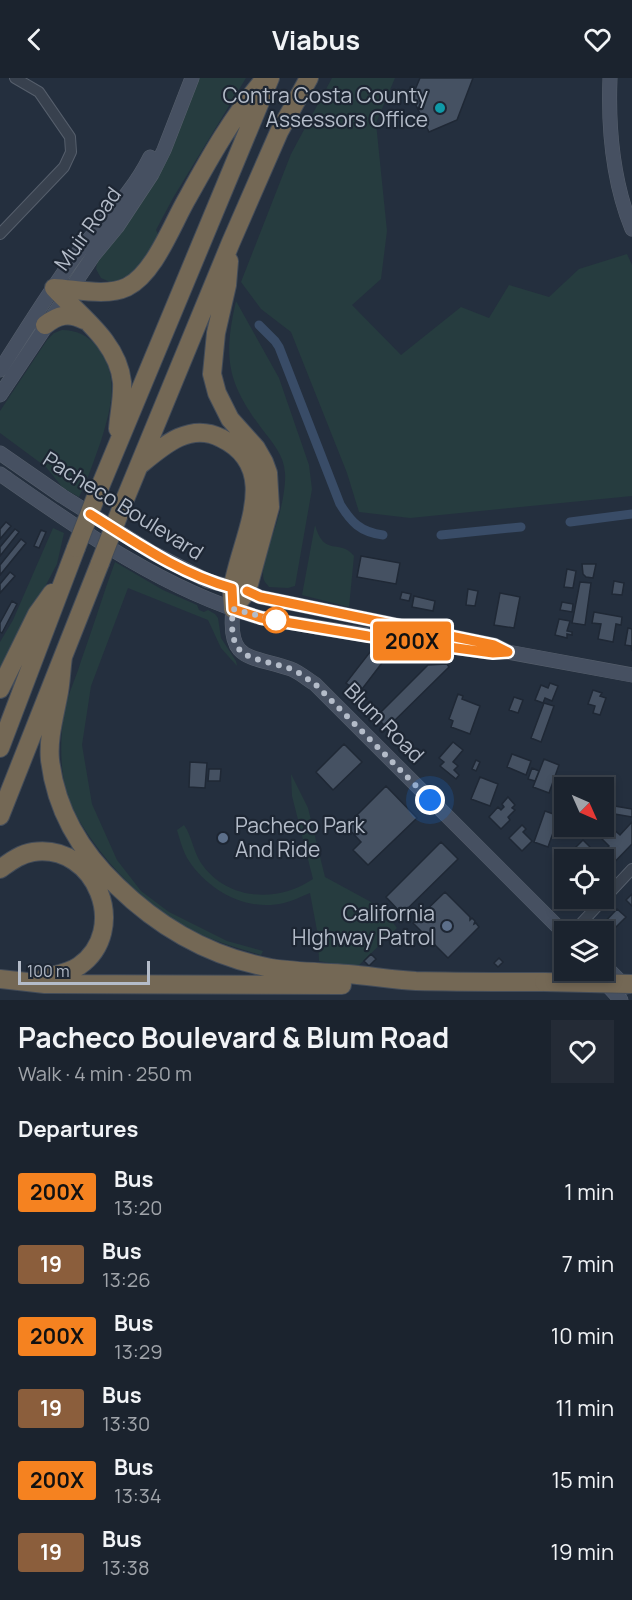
<!DOCTYPE html>
<meta charset="utf-8">
<style>
:root{--surface:#1b232e;--page:#242b36;--text:#f1f3f6;--muted:#a0a4aa;--line:#39404a}
body{margin:0;font-family:Manrope,sans-serif;background:var(--page);color:var(--text);height:100vh;display:flex;flex-direction:column;font-size:22px;white-space:nowrap}
*{box-sizing:border-box;margin:0}
p{font-size:20px;color:var(--muted)}
.icon{flex:none;width:33px;height:33px;fill:none;stroke:currentColor;stroke-width:2;stroke-linecap:round;stroke-linejoin:round}
.map{position:relative;height:922px;overflow:hidden}
.drawer{display:flex;flex-direction:column;background:var(--surface);flex:1}
.drawer>*{flex:none}
.badge{padding:0 12px;border-radius:4px;font-size:21px;line-height:39px}
.needle{width:39px;rotate:135deg}
.fabs{position:absolute;left:554px;top:699px;display:grid;gap:12px}
.fabs a{display:grid;place-items:center;width:60px;height:60px;border-radius:0px;background:var(--surface);box-shadow:0 3px 9px #0003,0 0 0 2px var(--line);font-size:30px}
.scale{position:absolute;left:18px;bottom:15px;width:132px;box-sizing:border-box;padding-left:6px;border:3px solid #b4bcc9;border-top:0;font-size:16px;line-height:21px;white-space:nowrap;color:#b4bcc9;-webkit-text-stroke:4px #1d2633;paint-order:stroke}
.you{position:absolute;width:30px;height:30px;margin:-15px;border:4px solid #fff;border-radius:50%;background:#1a73e8;box-shadow:0 0 0 9px #1a73e833}
.map>.badge{position:absolute;translate:-50% -50%;box-shadow:0 0 0 3px #fff}
h2{padding:0 18px;font-size:22px;line-height:54px}
.round{display:grid;place-items:center;flex:none;width:63px;height:63px;border-radius:0px;background:var(--page)}
.overview{display:flex;align-items:center;justify-content:space-between;height:102px;padding:0 18px}
h1{font-size:28px;font-weight:700;line-height:45px}
ul{padding:0;list-style:none}
li{display:flex;align-items:center;gap:18px;height:72px;padding:0 18px}
li div{flex:1}
li b{display:block;font-size:22px}
li em{font-style:normal}
li .badge{min-width:66px;font-weight:700;text-align:center}
header{display:flex;justify-content:space-between;align-items:center;height:78px;padding:0 18px;background:var(--surface);font-size:27px;font-weight:700}
.map>svg:first-child{display:block}
.green{fill:#263c3f}
.lines{fill:none;stroke-linecap:round;stroke-linejoin:round}
.canal{stroke:#394c67;stroke-width:9}
.building{fill:#455162;stroke:#1f2835;stroke-width:1.5}
.street-casing{stroke:#565f6c;stroke-width:12}
.secondary-casing{stroke:#565f6c;stroke-width:15}
.highway-casing{stroke:#434c59;stroke-width:20}
.street{stroke:#38414e;stroke-width:10}
.secondary{stroke:#465061;stroke-width:14}
.highway{stroke:#746855;stroke-width:18}
.highway-bridge-casing{stroke:#434c59;stroke-width:20;stroke-linecap:butt}
.highway-bridge{stroke:#746855;stroke-width:18}
.line-casing{stroke:#fff;stroke-width:14}
.line{stroke:#f58220;stroke-width:9}
.walk{stroke:#b4bcc9;stroke-width:6;stroke-dasharray:0 10.8}
.culture-dot{fill:#0f9aa8;stroke:#1d2633;stroke-width:2}
.stop-dot{fill:#fff;stroke:#f58220;stroke-width:3}
.service-dot{fill:#5c6f8a;stroke:#1d2633;stroke-width:2}
.labels{text-anchor:middle;stroke-width:4.5;stroke-linejoin:round;paint-order:stroke}
.poi-label{font-size:21px;fill:#b4bcc9;stroke:#1d2633;text-anchor:end}
.street-label{font-size:21px;fill:#b4bcc9;stroke:#1d2633}
</style>
<header><svg class="icon" aria-label="back" viewBox="0 0 24 24"><path d="M15 5l-7 7 7 7"/></svg>Viabus<svg class="icon" aria-label="heart" viewBox="0 0 24 24"><path d="M12 20l-8-8c-3-5 5-10 8-4 3-6 11-1 8 4z"/></svg></header>
<div class="map">
<svg width="632" height="922" viewBox="0 0 632 922">
<rect width="100%" height="100%" fill="#242f3e"/>
<path class="green" d="M197,0H246L173,120L156,152L159,158C145,182 138,195 112,205L101,200L96,191L98,181Z
M332,0H395L376,45L387,153L381,201L352,227L401,277L461,229L489,240L509,207L549,219L579,191L627,176L632,187V418L410,440L359,434L347,395L291,254L261,231L241,204L291,76Z
M236,223L279,300L309,387L312,411L295,508L288,510L269,509C267,506 265,505 264,502C259,490 275,453 278,440C282,429 286,406 285,395C284,377 272,364 262,351C227,304 223,280 236,223Z
M62,252C77,252 89,258 98,270C120,299 111,330 101,363C94,382 88,401 79,419L63,410L46,389L0,355V333L47,262L54,255Z
M315,447C324,480 340,460 354,478L349,529L302,517Z
M53,450L64,455L57,486L0,594V564L13,542Z
M115,484L163,512L197,527L199,532L204,534L208,532L215,536L218,540L221,560L236,583L237,588L221,570L208,542L128,510L91,608L82,667L92,726L117,782L141,813L169,834L227,863L263,873L261,877C228,867 193,857 165,837C130,812 78,755 66,713C60,689 60,660 64,635C67,618 76,600 81,583C93,550 103,516 115,484Z
M291,696L308,730L325,799L382,830L397,850L356,890L319,883L318,858L310,815C302,818 293,823 284,825C247,834 209,813 189,783C183,774 180,762 177,752L184,747C192,758 193,773 201,785C227,823 278,825 313,801L292,718Z"/>
<g class="lines">
<path class="canal" d="M259,247L275,263L279,269L340,426C351,444 360,454 383,457
M570,444L632,436
M441,457L521,449"/>
</g>
<path class="building" d="M420,0H473L457,42L429,54L412,19Z
M6,444L11,448L0,461V451Z
M15,451L19,454L0,478V469Z
M41,452L46,454L39,470L34,468Z
M21,461L26,465L0,497V487Z
M361,478L400,485L396,506L357,499Z
M582,486H596L593,500L586,499L583,496Z
M567,491L576,493L573,510L564,509Z
M10,494L15,498L0,515V506Z
M614,503L624,505L622,517L612,516Z
M580,504L591,505L585,547L572,545Z
M468,511L478,513L475,528L466,527Z
M402,514L411,516L409,523L400,521Z
M500,515L520,519L514,550L494,547Z
M414,518L435,523L433,533L412,529Z
M12,523L17,526L2,555L0,554V545Z
M562,524L573,526L572,534L560,532Z
M594,534L622,539L621,547L616,546L613,564L598,561L601,546L592,545Z
M559,541L570,543L567,553L572,554V557L567,556V560L555,557Z
M628,550L632,551V573L631,568L625,567Z
M370,574L376,579L378,575L385,581L359,615L346,605Z
M447,586L449,589L387,650L376,639L428,587Z
M550,605L558,608L552,623L545,620L543,625L535,622L541,607L548,610Z
M593,612L602,615L600,618L606,620L600,637L593,635L595,628L588,626Z
M458,616L463,618L462,621L480,628L470,656L451,649L453,643L449,641Z
M514,619L523,622L518,635L509,632Z
M544,625L554,628L541,664L531,660Z
M453,664L463,672L453,684L458,688L454,692L459,697L456,701L440,688L444,684L439,680Z
M344,666L362,684L333,712L316,694Z
M512,676L531,683L526,697L507,689Z
M544,681L559,687L549,715L533,709Z
M476,682L480,684L476,693L472,691Z
M190,684L207,685L205,710L189,709Z
M532,690L539,693L535,703L528,701Z
M209,691H221L220,703H208Z
M480,699L498,706L490,728L471,721Z
M386,708L417,740L368,787L353,772L361,764L346,748Z
M508,719L515,727L512,730L515,732L508,739L510,742L501,751L489,739L498,729L501,732L504,729L502,726Z
M603,726L632,731V739L603,734Z
M545,733L559,738L548,769L534,764Z
M603,742L620,757L632,744V766L603,796V782H581L572,773L583,762L599,778L609,768L593,752L596,748H603Z
M522,747L526,751L523,754L532,763L522,773L509,760Z
M568,748H577L573,757L566,755Z
M441,764L458,781L402,836L386,819Z
M562,795L564,797V816L558,810L561,808L555,801Z
M445,814L470,839V842L472,840L475,843L474,846L476,845L479,849L448,880L413,845Z
M632,816V828L626,822Z
M617,831L626,839L607,858L599,850Z
M371,876L376,881L369,888L364,883Z
M499,880L503,884L498,889L494,885Z"/>
<g class="lines">
<g class="street-casing">
<path id="street" d="M0,156L64,89L71,74L70,59L39,14L15,0
M573,854L632,791"/>
</g>
<g class="secondary-casing">
<path id="secondary" d="M610,0C608,51 613,104 632,151
M0,292C26,252 51,210 80,172C104,142 133,114 150,79
M0,317L93,178L117,149L152,96L164,72L192,0
M0,375L62,418L153,475L208,503L247,513L260,519L494,567L508,574L632,597
M0,396C80,452 162,511 258,539C277,544 297,545 316,549C373,559 431,565 488,574
M233,531C227,585 251,577 291,591C299,594 307,601 315,606L564,855
M603,886L626,909
M593,892L621,922"/>
</g>
<g class="highway-casing">
<path id="highway" d="M229,183L227,207L216,255L212,296L217,315L230,341L256,370L264,384L268,395L270,429L247,513L233,531
M54,210C76,211 106,219 127,209C155,195 172,146 188,119C210,79 233,38 263,3
M54,210C80,238 118,264 122,304C123,320 119,336 118,351
M45,247C58,237 69,234 84,242
M140,387C164,367 190,344 221,360C284,390 241,459 233,508C231,515 233,523 233,531
M97,416L270,0
M121,431L231,164L279,54L309,0
M63,579C61,592 61,606 58,619C54,640 48,661 50,682C56,732 81,774 117,808C160,850 211,879 271,890C296,894 323,894 348,896C371,898 394,902 416,903C459,904 501,904 544,904
M0,611L37,536L52,515
M0,670L76,470
M0,738L100,485
M0,791C10,784 20,776 33,774C97,765 130,853 79,888C69,895 55,897 44,900
M0,901L45,906L342,907"/>
</g>
<use href="#street" class="street"/>
<use href="#secondary" class="secondary"/>
<use href="#highway" class="highway"/>
<g class="highway-bridge-casing">
<path id="highway-bridge" d="M76,470L97,416
M100,485L121,431
M544,904L632,906"/>
</g>
<use href="#highway-bridge" class="highway-bridge"/>
</g>
<g class="lines">
<g class="line-casing">
<path id="line" d="M90,436C135,464 180,496 232,510L233,531L261,540L368,558L493,575L508,574L494,567L260,519L247,513"/>
</g>
<use href="#line" class="line"/>
<path class="walk" d="M276,542L233,531C227,585 251,577 291,591C299,594 307,601 315,606L430,722"/>
</g>
<circle class="culture-dot" cx="440" cy="30" r="6"/>
<circle class="stop-dot" cx="276" cy="542" r="12"/>
<g class="service-dot">
<circle cx="223" cy="760" r="6"/>
<circle cx="447" cy="848" r="6"/>
</g>
<g class="labels">
<g class="poi-label">
<text x="428" y="25">Contra Costa County<tspan x="428" dy="24">Assessors Office</tspan></text>
<text x="235" y="755" text-anchor="start">Pacheco Park<tspan x="235" dy="24">And Ride</tspan></text>
<text x="435" y="843">California<tspan x="435" dy="24">HIghway Patrol</tspan></text>
</g>
<g class="street-label">
<text transform="translate(88 151) rotate(-54)" y="7">Muir Road</text>
<text transform="translate(123 428) rotate(32)" y="7">Pacheco Boulevard</text>
<text transform="translate(384 645) rotate(45)" y="7">Blum Road</text>
</g>
</g>
</svg>
<div class="fabs">
<a><svg class="needle" viewBox="-14 -14 28 28"><path d="M0-13l5 13h-10z" fill="#e53935"/><path d="M0 13l5-13h-10z" fill="#a0a4aa"/></svg></a>
<a><svg class="icon" aria-label="locate" viewBox="0 0 24 24"><circle cx="12" cy="12" r="6"/><path d="M12 2v4M12 18v4M2 12h4M18 12h4"/></svg></a>
<a><svg class="icon" aria-label="layers" viewBox="0 0 24 24"><path d="M12 4l9 5-9 5-9-5zM3 14l9 5 9-5"/></svg></a>
</div>
<div class="scale">100 m</div>
<div class="you" style="left:430px;top:722px"></div>
<b class="badge" style="left:412px;top:563px;background:#f58220;color:#111">200X</b>
</div>
<section class="drawer">
<div class="overview"><div><h1>Pacheco Boulevard &amp; Blum Road</h1><p>Walk · 4 min · 250 m</p></div><a class="round"><svg class="icon" aria-label="heart" viewBox="0 0 24 24"><path d="M12 20l-8-8c-3-5 5-10 8-4 3-6 11-1 8 4z"/></svg></a></div>
<h2>Departures</h2>
<ul>
<li><span class="badge" style="background:#f58220;color:#111">200X</span><div><b>Bus</b><p>13:20</p></div><em>1 min</em></li>
<li><span class="badge" style="background:#8b5e3c;color:#fff">19</span><div><b>Bus</b><p>13:26</p></div><em>7 min</em></li>
<li><span class="badge" style="background:#f58220;color:#111">200X</span><div><b>Bus</b><p>13:29</p></div><em>10 min</em></li>
<li><span class="badge" style="background:#8b5e3c;color:#fff">19</span><div><b>Bus</b><p>13:30</p></div><em>11 min</em></li>
<li><span class="badge" style="background:#f58220;color:#111">200X</span><div><b>Bus</b><p>13:34</p></div><em>15 min</em></li>
<li><span class="badge" style="background:#8b5e3c;color:#fff">19</span><div><b>Bus</b><p>13:38</p></div><em>19 min</em></li>
</ul>
</section>
